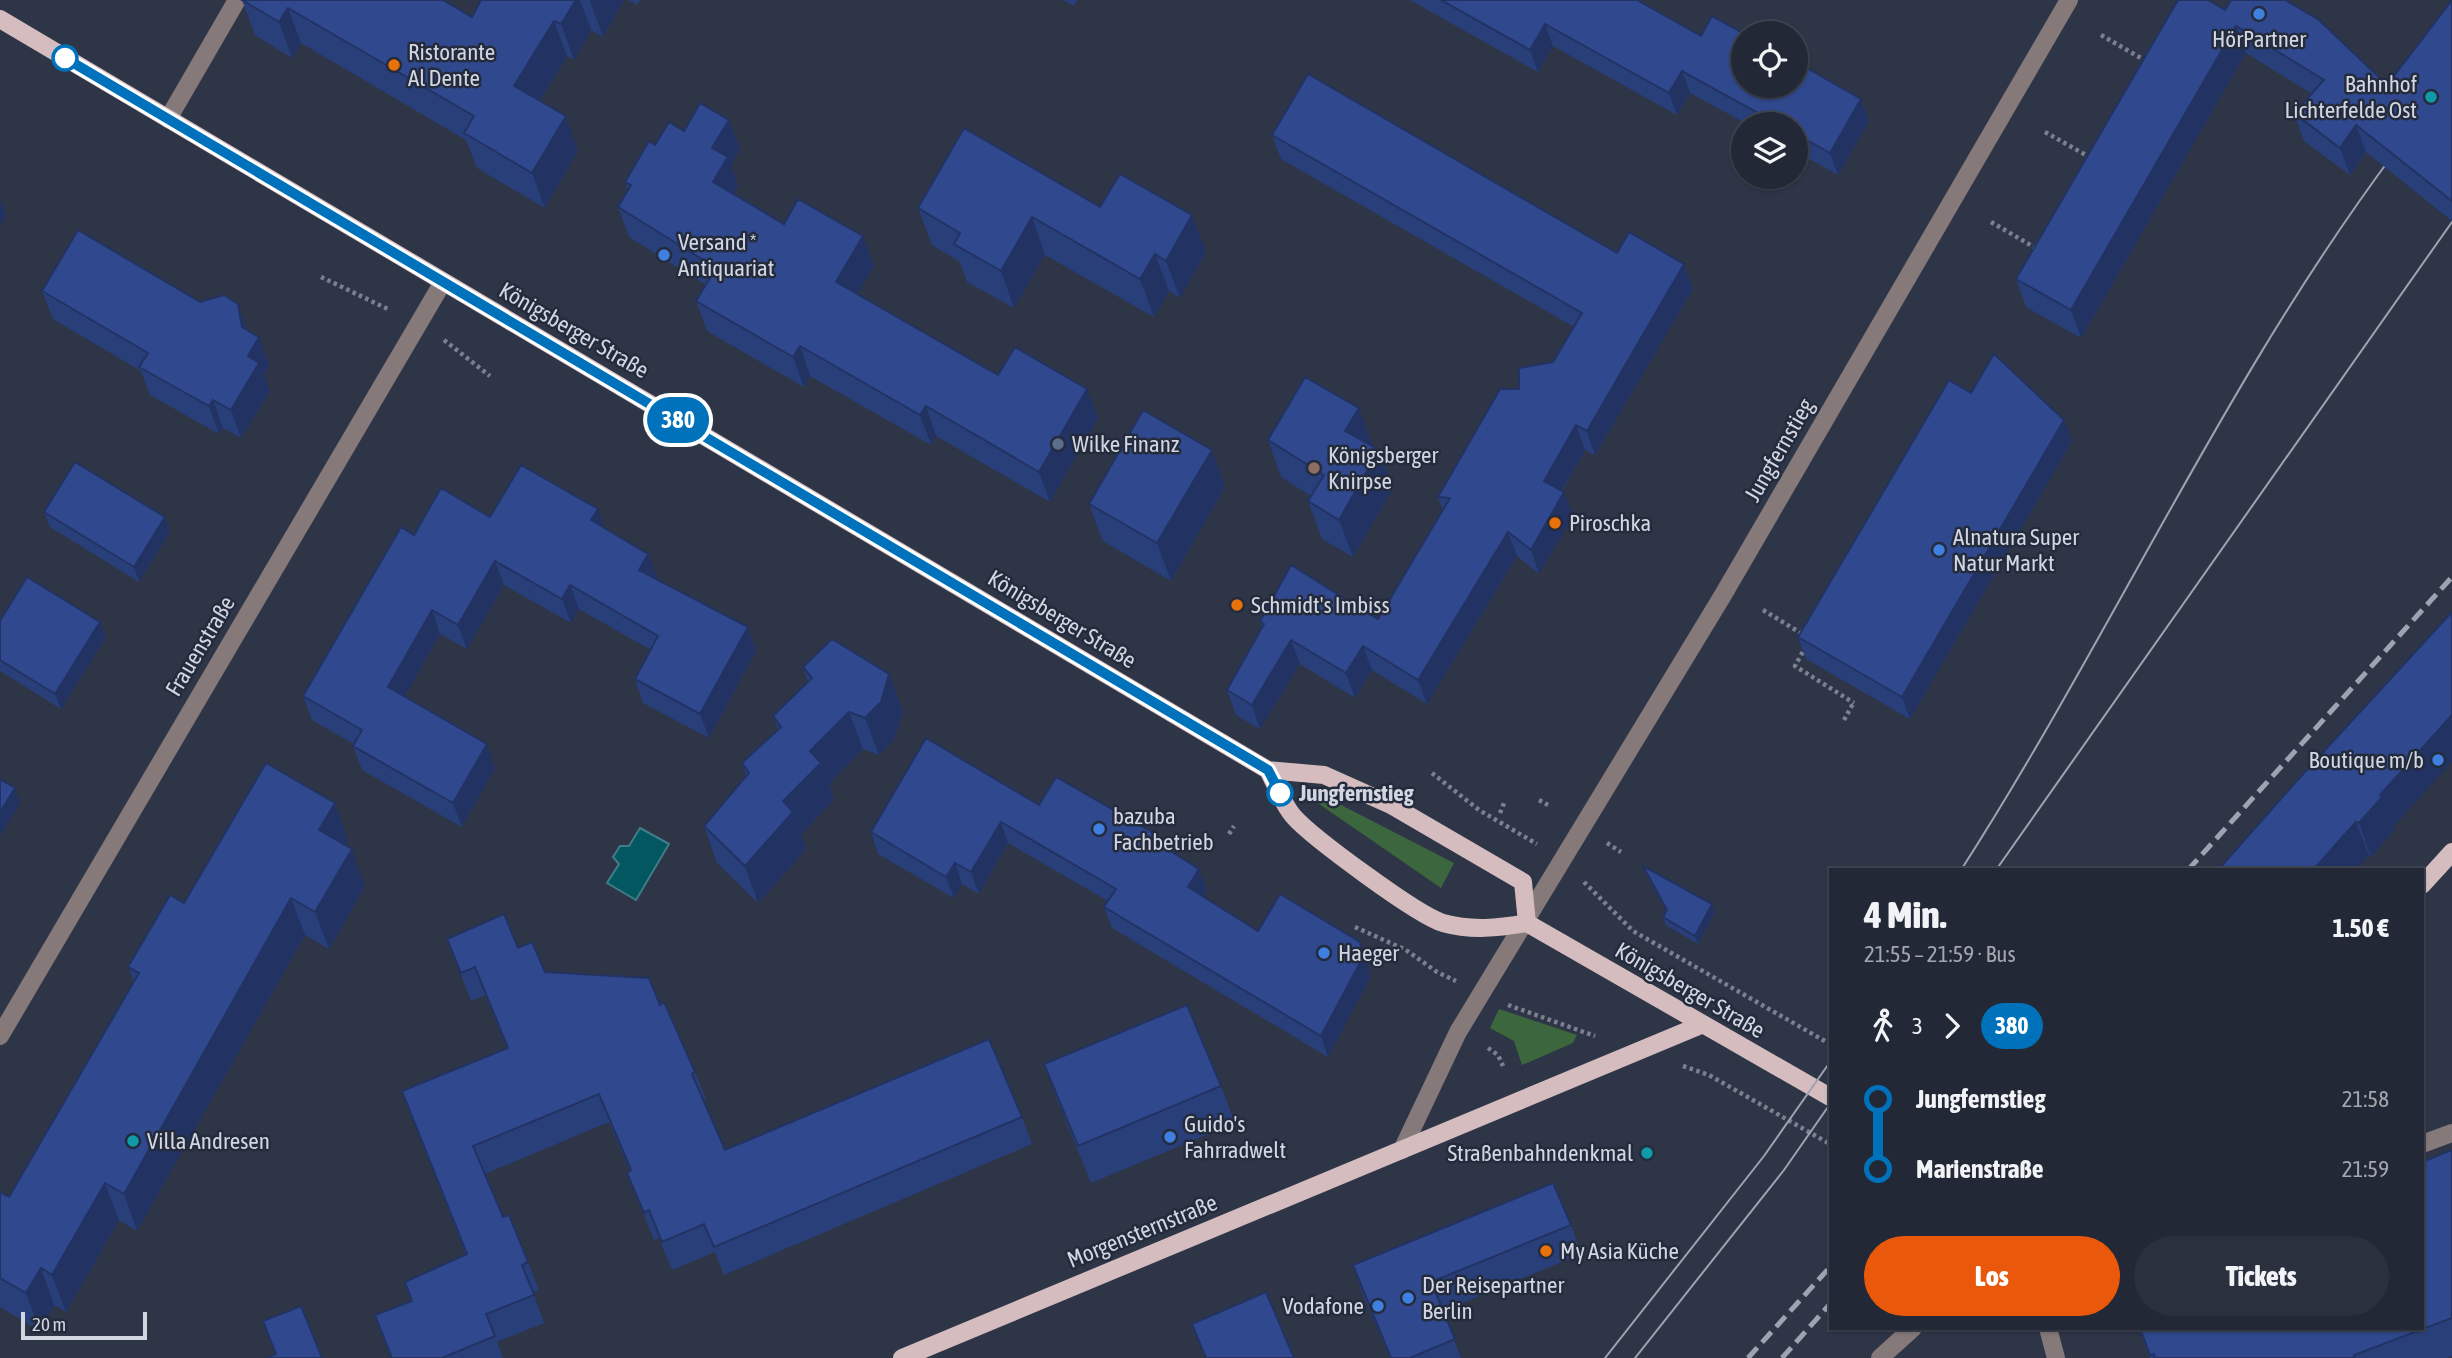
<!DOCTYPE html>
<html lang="de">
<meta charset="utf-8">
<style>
:root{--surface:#222835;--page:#2a303d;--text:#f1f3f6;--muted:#a2a6ad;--line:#3f4450;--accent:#ea580c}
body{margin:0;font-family:"Asap Condensed",sans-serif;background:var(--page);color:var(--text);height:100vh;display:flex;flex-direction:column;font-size:26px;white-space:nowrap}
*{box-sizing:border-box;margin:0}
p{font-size:23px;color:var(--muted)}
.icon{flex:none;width:38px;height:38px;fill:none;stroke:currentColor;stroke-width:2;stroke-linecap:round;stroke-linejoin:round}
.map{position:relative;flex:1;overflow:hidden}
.sheet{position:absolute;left:1829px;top:868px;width:595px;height:462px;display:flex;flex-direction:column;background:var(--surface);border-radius:0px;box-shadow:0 2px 5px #0004,0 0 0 2px var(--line)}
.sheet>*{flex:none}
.badge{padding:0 14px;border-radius:23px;font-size:24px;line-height:46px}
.fabs{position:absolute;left:1731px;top:21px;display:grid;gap:14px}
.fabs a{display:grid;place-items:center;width:77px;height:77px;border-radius:50%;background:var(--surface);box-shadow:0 2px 5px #0004,0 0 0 2px var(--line);font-size:35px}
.scale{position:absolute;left:21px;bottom:18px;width:126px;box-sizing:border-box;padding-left:7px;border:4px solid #d1d6e1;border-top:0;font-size:19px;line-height:24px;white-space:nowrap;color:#d1d6e1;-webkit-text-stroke:5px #242b3c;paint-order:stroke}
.map>.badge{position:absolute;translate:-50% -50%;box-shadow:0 0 0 4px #fff}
.legs{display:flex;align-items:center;gap:10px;height:77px;padding:0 35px;font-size:23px}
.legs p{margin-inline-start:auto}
.summary{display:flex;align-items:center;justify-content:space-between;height:119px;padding:0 35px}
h1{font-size:38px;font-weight:800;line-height:52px}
.cta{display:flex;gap:14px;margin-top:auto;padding:14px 35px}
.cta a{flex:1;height:80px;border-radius:42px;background:var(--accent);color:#fff;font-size:28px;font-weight:800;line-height:80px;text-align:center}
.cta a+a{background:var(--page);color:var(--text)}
ul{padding:0 35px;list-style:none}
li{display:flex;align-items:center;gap:24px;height:70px;font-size:26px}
li i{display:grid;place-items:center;width:10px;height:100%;margin:0 9px;background:currentColor}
li i::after{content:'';width:18px;height:18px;margin:-9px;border:5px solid;border-radius:50%;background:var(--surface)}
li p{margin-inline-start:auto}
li:first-child i{background:linear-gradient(#0000 50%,currentColor 0)}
li:last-child i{background:linear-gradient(currentColor 50%,#0000 0)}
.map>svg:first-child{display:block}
.green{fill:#3c663d}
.water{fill:#025761;stroke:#407d87;stroke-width:2}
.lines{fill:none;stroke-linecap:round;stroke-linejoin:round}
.path{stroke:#7b8190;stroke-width:4.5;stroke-dasharray:3.5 3.5;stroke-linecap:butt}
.minor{stroke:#85797a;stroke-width:18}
.major{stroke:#d4bcbf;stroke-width:18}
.tram{stroke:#9da3b0;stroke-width:2}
.rail{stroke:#9da3b0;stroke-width:5;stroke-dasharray:14 7;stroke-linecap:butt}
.wall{fill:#293f7a}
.shaded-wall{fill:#223363}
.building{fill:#30498e;stroke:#223363;stroke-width:2}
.line-1-casing{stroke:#fff;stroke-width:16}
.line-1{stroke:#0072bc;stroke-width:10}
.shop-dot{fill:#3f7fe0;stroke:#242b3c;stroke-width:2.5}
.stop-1-dot{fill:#fff;stroke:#0072bc;stroke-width:3.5}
.food-dot{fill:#e8710a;stroke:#242b3c;stroke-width:2.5}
.culture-dot{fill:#0f9aa8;stroke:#242b3c;stroke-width:2.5}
.service-dot{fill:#5c6f8a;stroke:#242b3c;stroke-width:2.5}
.education-dot{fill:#8d6e63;stroke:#242b3c;stroke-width:2.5}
.labels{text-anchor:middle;stroke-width:5;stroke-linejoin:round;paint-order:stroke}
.poi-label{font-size:23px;fill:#d1d6e1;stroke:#242b3c;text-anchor:start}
.street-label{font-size:23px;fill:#d1d6e1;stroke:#242b3c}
.stop-label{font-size:23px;font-weight:bold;fill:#d1d6e1;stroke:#242b3c;text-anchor:start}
</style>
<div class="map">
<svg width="2452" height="1358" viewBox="0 0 2452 1358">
<rect width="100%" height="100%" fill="#2e3547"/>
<path class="green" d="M1310,789L1454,863L1441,888L1306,795Z
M1499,1009L1577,1035L1573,1043L1522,1065L1514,1041L1490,1028Z"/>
<path class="water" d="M640,828L669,844L636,900L607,883L619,864L613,857L620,846H629Z"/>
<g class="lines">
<path class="path" d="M2101,35L2146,61
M2045,132L2093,159
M1991,222L2039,250
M321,277L390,310
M444,340L490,376
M1763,610L1804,635
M1806,646L1795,666L1854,703
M1844,720L1854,702
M1432,773L1479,810L1537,844
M1539,800L1548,805
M1500,813L1504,803
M1229,834L1234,826
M1607,843L1621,852
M1584,882L1633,931L1830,1044
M1355,927L1406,950L1437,972L1456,981
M1508,1005L1595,1036
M1488,1048L1498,1055L1503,1066
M1683,1066L1709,1075L1830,1144"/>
<path class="minor" d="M168,119L237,0
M0,1036L443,282
M2422,1144L2452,1133
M1402,1150L1458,1032L1723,595L2069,0
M2048,1328L2056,1358
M1880,1358L1913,1328"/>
<path class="major" d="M0,19L1268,770L1324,775L1391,805L1523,882L1527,923
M1268,770C1276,785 1283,805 1294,817C1313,838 1417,915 1443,923C1472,931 1498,928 1527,923L1830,1097
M2422,885L2452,852
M902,1358L1701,1025"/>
<path class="tram" d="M1961,870C2112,635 2227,376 2395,152
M1996,870L2452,222
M1605,1358L1764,1156L1830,1062
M1635,1358L1784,1170L1830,1104"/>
<path class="rail" d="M2188,870L2452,577
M1748,1358L1830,1267
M1782,1358L1830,1304"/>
</g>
<path class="wall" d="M242,0L472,17L481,0H624L603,37L591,30L574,60L567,56L540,101L578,151L545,208L477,168L466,140L301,43L292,58L255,35Z
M628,0H640L637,5Z
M1063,0H1077L1074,6Z
M1410,0H1637L1701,36L1861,99L1869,121L1838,175L1796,151V124H1747L1690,93L1677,115L1553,46L1538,72Z
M2452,0V221L2366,152L2350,175L2304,141L2294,113L2312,94L2246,53L2081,338L2026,307L2016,279L2225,10L2387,85Z
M729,120L740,149L731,165L738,186L734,194L784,224L874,266L857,294L998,375L1098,418L1050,502L936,436L931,445L810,376L804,387L707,331L696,301L706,285L629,237L618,207L628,190L625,182L655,145L684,131Z
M1272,135L1617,253L1684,264L1693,289L1595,455L1585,450L1562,491L1564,492L1573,516L1539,574L1517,556L1427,704L1372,670L1355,698L1300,664L1260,729L1236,715L1227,690L1262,628L1260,621L1378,619L1443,511L1438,497L1519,389L1553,362L1574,327L1281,159Z
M1100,207L1206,252L1180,298L1169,291L1154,317L1045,255L1014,308L967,282L960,262L932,245L918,208Z
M42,291L238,304L247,331L259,337L269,366L264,375L270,391L241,438L223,428L219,434L150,395L141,371L53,319Z
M1268,440L1372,445L1379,450L1393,488L1353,557L1322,539L1308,501L1311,496L1281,477Z
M2072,441L1910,719L1806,659L1798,637Z
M1212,450L1225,487L1171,581L1103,541L1089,504Z
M44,512L165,517L170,532L139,582L50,527Z
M490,517L605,528L657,578V579L748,627L756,651L709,738L643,703L635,679L651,650L579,609L571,623L504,585L467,649L440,634L404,697L495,768L462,827L362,770L353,746L354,744L312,720L303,696L414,535Z
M0,621L100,622L106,637L61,709L0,671Z
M803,667L889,674L903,712L894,739L879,755L863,749L829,784L834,800L801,834L806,849L758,903L717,863L704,826L746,776L742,763L778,730L773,716L808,682Z
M2304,773L2393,827L2394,830L2371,857L2369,855L2355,870H2218Z
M1039,805L1160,845L1207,890L1203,897L1258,931L1368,963L1370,978L1328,1057L1112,928L1104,907L1108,901L1008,843L979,894L962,884L954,898L878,854L871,832Z
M348,840L345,845L365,886L329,949L305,935L137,1231L119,1220L66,1312L54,1305L40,1331L0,1307V1192L9,1197L134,982L128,967L184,903Z
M1643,866L1715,912L1698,944L1666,925L1663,917L1666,911L1646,874Z
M447,939L518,948L545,972L660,1005L695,1072L706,1100L704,1101L725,1150L1022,1117L1032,1144L724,1275L715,1252L672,1270L659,1238L654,1240L627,1173L630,1171L609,1122L485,1174L503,1217L528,1262L539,1290L533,1292L544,1323L497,1342L503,1358H391L375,1315L412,1301L466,1255L402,1091L507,1048L485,995L471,1001Z
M1044,1064L1221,1086L1235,1123L1091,1183L1058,1102Z
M2452,1150V1356L2448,1358H2150L2139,1328H2422Z
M1571,1225L1581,1254L1443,1311L1461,1358H1390L1363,1295L1353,1265Z"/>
<path class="shaded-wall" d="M576,0H580L591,30L574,60L561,24Z
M591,0H624L603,37L590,1Z
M288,8L301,43L292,58L279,22Z
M554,21L567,56L527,122L514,86Z
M1545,24L1553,46L1538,72L1530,50Z
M2236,26L2246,53L2081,338L2071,310Z
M1682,71L1690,93L1677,115L1669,93Z
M1861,99L1869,121L1838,175L1830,153Z
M566,116L578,151L545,208L532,173Z
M729,120L740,149L731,165L738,186L724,212L713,182L712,148Z
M2356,125L2366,152L2350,175L2340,148Z
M0,199L6,216L0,226Z
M1192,215L1206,252L1180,298L1166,261Z
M1032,217L1045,255L1014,308L1001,271Z
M863,236L874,266L847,312L836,282Z
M1155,254L1169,291L1154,317L1140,279Z
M1684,264L1693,289L1595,455L1587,431Z
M238,304L248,332L259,337L269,366L264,375L270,391L241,438L231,410L248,356Z
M800,346L810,376L804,387L793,357Z
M1087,389L1098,418L1050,502L1039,472Z
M213,400L223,428L219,434L209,406Z
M926,406L936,436L931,445L920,415Z
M1359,408L1372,445L1359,468L1345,431Z
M2064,420L2072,441L1910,719L1902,697Z
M1576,425L1585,450L1553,505L1544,481Z
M1212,450L1225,487L1171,581L1157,543Z
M1379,450L1393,488L1353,557L1339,520Z
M1564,492L1573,516L1539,574L1531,550Z
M598,509L606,533L591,520Z
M165,517L170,532L139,582L134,567Z
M1508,532L1517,556L1427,704L1418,680Z
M648,554L657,578L648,593L639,570Z
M495,561L504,585L467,649L458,625Z
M570,585L579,609L571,623L562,599Z
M432,610L440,634L396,711L388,687Z
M100,622L106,637L61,709L55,694Z
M748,627L756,651L709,738L700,714Z
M1291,640L1300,664L1260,729L1252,705Z
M1363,646L1372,670L1355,698L1346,673Z
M889,674L903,712L894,739L879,755L865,718Z
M849,712L863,749L829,784L834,800L801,834L806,849L758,903L745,866L810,751Z
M2452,715V762L2393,827L2394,830L2371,857L2359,823L2380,795Z
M487,744L495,768L462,827L453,803Z
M15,788L20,803L0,836V812Z
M335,803L348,840L333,867L319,830Z
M1001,822L1008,843L979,894L971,872Z
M2356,822L2369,855L2355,870H2313Z
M1157,835L1165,857L1153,840Z
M352,849L365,886L329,949L315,912Z
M955,863L962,884L954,898L946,877Z
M1199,869L1207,890L1196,908L1188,887Z
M291,898L305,935L137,1231L124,1194Z
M1712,904L1715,912L1698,944L1695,936Z
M1360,942L1368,963L1370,978L1328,1057L1321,1036Z
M105,1183L119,1220L66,1312L52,1275Z
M41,1268L54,1305L40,1331L26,1293Z"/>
<path class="building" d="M242,0H443L472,17L481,0H576L561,24L554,21L514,86L566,116L532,173L464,133L474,116L288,8L279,22Z
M1441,0H1637L1701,36L1712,16L1743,33V86H1796V62L1861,99L1830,153L1796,134V124H1778L1682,71L1669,93L1545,24L1530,50Z
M2178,0H2208L2225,10L2231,0H2285L2319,20L2387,85L2452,0V201L2356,125L2340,148L2294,113L2324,80L2236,26L2071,310L2016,279Z
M1308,74L1617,253L1629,232L1684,264L1587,431L1576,425L1544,481L1564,492L1531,550L1508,532L1418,680L1363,646L1346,673L1291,640L1252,705L1227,690L1264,624L1260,621L1291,565L1378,619L1450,498L1438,497L1500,389H1519V368L1553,362L1582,313L1272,135Z
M700,103L729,120L712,148L728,157L713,182L784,224L798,199L863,236L836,282L998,375L1015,347L1087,389L1039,472L926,406L920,415L800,346L793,357L696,301L716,268L618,207L631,185L625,182L649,141L655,145L669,122L684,131Z
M964,128L1100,207L1120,174L1192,215L1166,261L1155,254L1140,279L1032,217L1001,271L954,244L960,233L918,208Z
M78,230L200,302L224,295L238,304L242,327L259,337L248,356L259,363L231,410L213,400L209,406L139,367L148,353L42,291Z
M1994,354L2064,420L1902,697L1798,637L1949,380L1971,393Z
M1305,377L1359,408L1345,431L1379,450L1339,520L1308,501L1324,475L1268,440Z
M1143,410L1212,450L1157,543L1089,504Z
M75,462L165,517L134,567L44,512Z
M521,465L598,509L591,520L648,554L639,570L748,627L700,714L635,679L658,636L570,585L562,599L495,561L458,625L432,610L388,687L487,744L453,803L353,746L362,730L303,696L401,527L414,535L441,488L490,517Z
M27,577L100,622L55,694L0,660V621Z
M2452,612V715L2380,795L2382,797L2359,823L2356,822L2313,870H2218L2304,773Z
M832,639L889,674L881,702L865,718L849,712L810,751L821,763L783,801L793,812L745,866L704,826L749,773L742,763L781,727L773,716L812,678L803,667Z
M926,738L1039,805L1056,777L1157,835L1153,840L1199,869L1188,887L1258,931L1280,894L1360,942L1363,957L1321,1036L1104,907L1116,889L1001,822L971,872L955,863L946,877L871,832Z
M266,763L335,803L319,830L352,849L315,912L291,898L124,1194L105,1183L52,1275L41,1268L26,1293L0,1278V1192L9,1197L139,973L128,967L170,895L184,903Z
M0,779L15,788L0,812Z
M1643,866L1712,904L1695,936L1663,917L1667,910Z
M504,914L518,948L532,942L545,972L649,978L660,1005L664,1002L695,1072L692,1074L725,1150L989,1039L1022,1117L714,1247L704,1224L662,1242L649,1210L644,1213L627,1173L631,1170L599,1094L473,1146L503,1217L509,1215L528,1262L522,1265L534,1295L486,1314L495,1336L442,1358H392L375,1315L412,1301L405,1282L467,1254L402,1091L508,1048L475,967L461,973L447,939Z
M1187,1005L1221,1086L1078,1146L1044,1064Z
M2452,1150V1318L2354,1355L2355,1358H2155L2154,1354L2150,1355L2140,1328H2422V1162Z
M1553,1183L1571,1225L1431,1282L1455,1339L1410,1358H1391L1353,1265Z
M1266,1292L1294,1358H1206L1192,1324Z
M301,1306L322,1358H267L276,1354L263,1321Z"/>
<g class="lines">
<g class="line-1-casing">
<path id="line-1" d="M65,58L1268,770L1280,793"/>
</g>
<use href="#line-1" class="line-1"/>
</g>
<g class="shop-dot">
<circle cx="2259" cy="14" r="7"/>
<circle cx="664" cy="255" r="7"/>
<circle cx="1939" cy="550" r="7"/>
<circle cx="2438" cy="760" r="7"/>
<circle cx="1099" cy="829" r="7"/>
<circle cx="1324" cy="953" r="7"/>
<circle cx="1170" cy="1137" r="7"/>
<circle cx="1408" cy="1298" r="7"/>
<circle cx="1378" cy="1306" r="7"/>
</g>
<g class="stop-1-dot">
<circle cx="65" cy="58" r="12"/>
<circle cx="1280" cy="793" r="12"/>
</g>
<g class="food-dot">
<circle cx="394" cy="65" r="7"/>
<circle cx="1555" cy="523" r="7"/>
<circle cx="1237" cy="605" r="7"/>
<circle cx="1546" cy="1251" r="7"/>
</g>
<g class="culture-dot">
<circle cx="2431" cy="97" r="7"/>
<circle cx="133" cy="1141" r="7"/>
<circle cx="1647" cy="1153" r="7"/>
</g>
<circle class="service-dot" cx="1058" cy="444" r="7"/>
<circle class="education-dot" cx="1314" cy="468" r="7"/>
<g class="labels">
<g class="poi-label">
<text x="2259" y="47" text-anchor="middle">HörPartner</text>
<text x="408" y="60">Ristorante<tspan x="408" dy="26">Al Dente</tspan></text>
<text x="2417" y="92" text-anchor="end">Bahnhof<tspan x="2417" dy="26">Lichterfelde Ost</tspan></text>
<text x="678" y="250">Versand *<tspan x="678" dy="26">Antiquariat</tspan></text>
<text x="1072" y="452">Wilke Finanz</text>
<text x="1328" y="463">Königsberger<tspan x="1328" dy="26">Knirpse</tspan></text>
<text x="1569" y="531">Piroschka</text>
<text x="1953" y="545">Alnatura Super<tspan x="1953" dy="26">Natur Markt</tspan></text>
<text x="1251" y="613">Schmidt's Imbiss</text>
<text x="2424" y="768" text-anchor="end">Boutique m/b</text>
<text x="1113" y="824">bazuba<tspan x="1113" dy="26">Fachbetrieb</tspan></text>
<text x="1338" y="961">Haeger</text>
<text x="1184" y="1132">Guido's<tspan x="1184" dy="26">Fahrradwelt</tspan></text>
<text x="147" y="1149">Villa Andresen</text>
<text x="1633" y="1161" text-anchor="end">Straßenbahndenkmal</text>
<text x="1560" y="1259">My Asia Küche</text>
<text x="1422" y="1293">Der Reisepartner<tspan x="1422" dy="26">Berlin</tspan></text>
<text x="1364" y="1314" text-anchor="end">Vodafone</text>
</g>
<g class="street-label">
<text transform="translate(574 330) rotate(30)" y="8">Königsberger Straße</text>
<text transform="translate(1779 450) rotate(-60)" y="8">Jungfernstieg</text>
<text transform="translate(1062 619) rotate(31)" y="8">Königsberger Straße</text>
<text transform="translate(200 646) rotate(-59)" y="8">Frauenstraße</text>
<text transform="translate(1690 990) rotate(30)" y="8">Königsberger Straße</text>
<text transform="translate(1142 1231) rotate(-22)" y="8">Morgensternstraße</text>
</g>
<g class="stop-label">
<text x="1299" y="801">Jungfernstieg</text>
</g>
</g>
</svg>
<div class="fabs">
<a><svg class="icon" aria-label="locate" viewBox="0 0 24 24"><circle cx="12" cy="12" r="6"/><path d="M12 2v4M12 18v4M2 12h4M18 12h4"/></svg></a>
<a><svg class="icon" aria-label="layers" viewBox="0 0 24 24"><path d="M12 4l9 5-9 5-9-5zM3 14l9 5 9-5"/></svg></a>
</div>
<div class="scale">20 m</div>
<b class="badge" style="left:678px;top:420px;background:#0072bc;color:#fff">380</b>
<section class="sheet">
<div class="summary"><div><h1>4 Min.</h1><p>21:55 – 21:59 · Bus</p></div><b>1.50 €</b></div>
<div class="legs"><svg class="icon" aria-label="walk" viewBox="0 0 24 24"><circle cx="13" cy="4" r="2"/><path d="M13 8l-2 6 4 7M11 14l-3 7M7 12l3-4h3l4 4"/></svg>3<svg class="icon" aria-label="forward" viewBox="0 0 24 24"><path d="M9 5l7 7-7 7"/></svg><b class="badge" style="background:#0072bc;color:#fff">380</b></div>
<ul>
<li><i style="color:#0072bc"></i><b>Jungfernstieg</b><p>21:58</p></li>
<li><i style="color:#0072bc"></i><b>Marienstraße</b><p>21:59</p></li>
</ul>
<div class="cta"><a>Los</a><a>Tickets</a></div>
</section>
</div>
